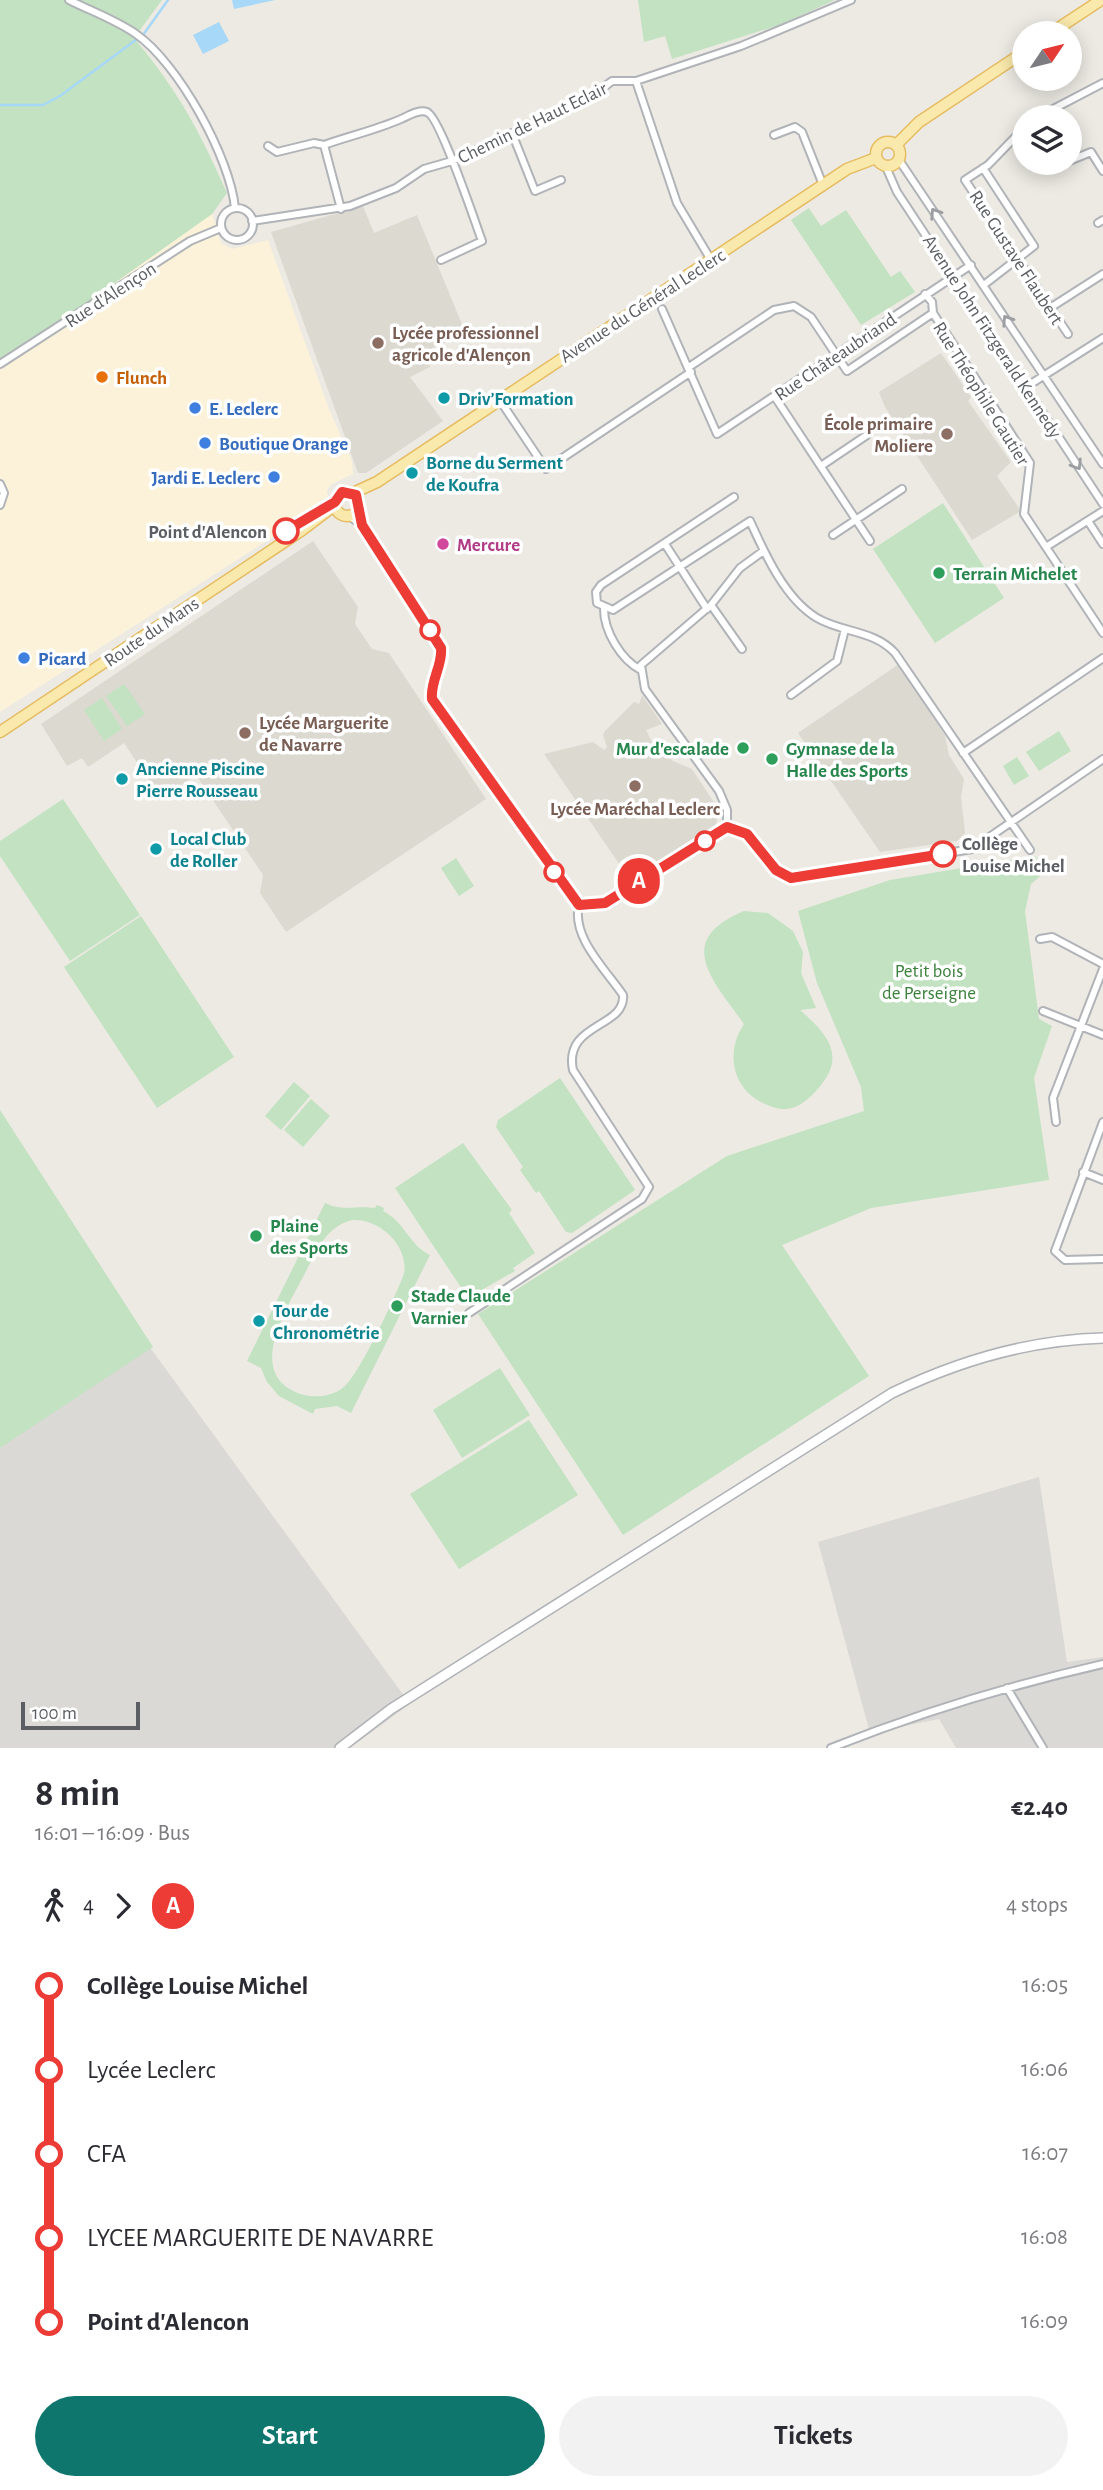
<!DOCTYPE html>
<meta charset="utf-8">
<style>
:root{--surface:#fff;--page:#f2f2f3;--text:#2b2b33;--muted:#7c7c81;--accent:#0f766e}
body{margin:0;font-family:"Alegreya Sans",sans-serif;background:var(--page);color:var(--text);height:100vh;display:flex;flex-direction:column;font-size:26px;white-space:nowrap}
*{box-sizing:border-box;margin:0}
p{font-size:23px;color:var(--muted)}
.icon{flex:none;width:38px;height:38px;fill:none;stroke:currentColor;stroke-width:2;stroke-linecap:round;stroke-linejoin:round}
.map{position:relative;height:1748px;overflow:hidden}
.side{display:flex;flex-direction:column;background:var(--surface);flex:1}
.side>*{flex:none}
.badge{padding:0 14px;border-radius:23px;font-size:24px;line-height:46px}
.needle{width:46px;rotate:55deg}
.buttons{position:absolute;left:1012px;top:21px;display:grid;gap:14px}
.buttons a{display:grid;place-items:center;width:70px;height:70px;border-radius:50%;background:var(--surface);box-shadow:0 4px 18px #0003;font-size:35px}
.scale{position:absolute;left:21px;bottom:18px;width:119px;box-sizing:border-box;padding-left:7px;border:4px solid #5b5e62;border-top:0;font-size:19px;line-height:24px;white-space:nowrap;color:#5b5e62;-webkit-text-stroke:5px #fff;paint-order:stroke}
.map>.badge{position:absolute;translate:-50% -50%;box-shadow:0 0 0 4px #fff}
.legs{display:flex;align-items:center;gap:10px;height:77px;padding:0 35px;font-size:23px}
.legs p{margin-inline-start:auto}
.summary{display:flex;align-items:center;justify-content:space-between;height:119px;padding:0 35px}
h1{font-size:38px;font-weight:700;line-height:52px}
.button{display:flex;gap:14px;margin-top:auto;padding:14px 35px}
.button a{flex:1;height:80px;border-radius:42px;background:var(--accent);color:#fff;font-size:28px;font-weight:700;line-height:80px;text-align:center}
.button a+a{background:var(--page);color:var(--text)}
ul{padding:0 35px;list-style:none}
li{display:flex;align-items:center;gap:24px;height:84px;font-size:26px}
li i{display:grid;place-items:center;width:10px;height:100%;margin:0 9px;background:currentColor}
li i::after{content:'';width:18px;height:18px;margin:-9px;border:5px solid;border-radius:50%;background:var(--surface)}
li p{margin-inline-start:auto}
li:first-child i{background:linear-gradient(#0000 50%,currentColor 0)}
li:last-child i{background:linear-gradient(currentColor 50%,#0000 0)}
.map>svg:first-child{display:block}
.commercial{fill:#fbf2d9}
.industrial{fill:#dbd9d5}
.education{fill:#dcd9d1}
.green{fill:#c2e2c1;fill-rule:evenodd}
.water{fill:#a7d8f8}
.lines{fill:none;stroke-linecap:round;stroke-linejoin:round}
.stream{stroke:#a7d8f8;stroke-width:2.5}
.street-casing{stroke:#b0b3b7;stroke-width:10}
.secondary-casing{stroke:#afb2b7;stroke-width:12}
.primary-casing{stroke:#e6bc62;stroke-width:13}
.street{stroke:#fff;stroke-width:6}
.secondary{stroke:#fff;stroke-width:9}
.primary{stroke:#f9e9ac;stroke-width:10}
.oneway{stroke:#9d9ea1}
.line-1-casing{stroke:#fff;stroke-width:16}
.line-1{stroke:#ed3b36;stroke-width:10}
.education-dot{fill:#8d6e63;stroke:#fff;stroke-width:2.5}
.food-dot{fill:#e8710a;stroke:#fff;stroke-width:2.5}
.culture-dot{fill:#0f9aa8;stroke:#fff;stroke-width:2.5}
.shop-dot{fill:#3f7fe0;stroke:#fff;stroke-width:2.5}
.stop-1-dot{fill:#fff;stroke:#ed3b36;stroke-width:3.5}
.hotel-dot{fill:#d1479c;stroke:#fff;stroke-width:2.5}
.leisure-dot{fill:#2e9e5b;stroke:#fff;stroke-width:2.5}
.labels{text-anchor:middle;stroke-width:7;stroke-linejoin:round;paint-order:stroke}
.street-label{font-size:19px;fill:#5b5e62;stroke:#fff}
.education-label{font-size:19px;font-weight:bold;fill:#785e54;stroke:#fff;text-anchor:start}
.food-label{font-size:19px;font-weight:bold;fill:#c56008;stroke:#fff;text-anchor:start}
.culture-label{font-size:19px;font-weight:bold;fill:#0d838f;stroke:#fff;text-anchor:start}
.shop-label{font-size:19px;font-weight:bold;fill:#366cbe;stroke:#fff;text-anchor:start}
.stop-label{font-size:19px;font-weight:bold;fill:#5b5e62;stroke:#fff;text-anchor:end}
.hotel-label{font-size:19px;font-weight:bold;fill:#b23c85;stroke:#fff;text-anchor:start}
.leisure-label{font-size:19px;font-weight:bold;fill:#27864d;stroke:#fff;text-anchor:start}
.park-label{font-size:19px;fill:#3b813c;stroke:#fff}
</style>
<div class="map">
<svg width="1103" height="1748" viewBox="0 0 1103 1748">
<rect width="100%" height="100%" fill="#eceae3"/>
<path class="commercial" d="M212,214L221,243L232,249L268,240L329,409L352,461L353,474L330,485L327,491L329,501L0,712V358L78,309Z"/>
<path class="industrial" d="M149,1346L410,1704L350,1748H0V1447Z
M1039,1477L1067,1662L1103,1657V1748H956L939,1719L870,1733L818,1542Z"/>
<path class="education" d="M363,206L374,233L417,215L466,334L425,351L430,367L410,377L443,421L366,473H358L271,232Z
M941,353L971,397L968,401L1011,462L997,476L1021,511L972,540L885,407L879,392Z
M313,541L358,607L355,624L372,649L389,653L486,799L286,932L260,893L263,875L196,775L161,799L124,743L88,767L82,758L67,766L41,724Z
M899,664L945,736L949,755L964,779L961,797L965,833L957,841L880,852L798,733Z
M642,695L662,724L646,730L652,742L673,761L692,769L719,810L716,824L710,831L633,878L627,869L624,871L544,754L593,742L604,750L607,747L603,735L605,731L634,702L639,704Z"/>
<path class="green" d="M0,0H162L134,38C179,92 199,130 227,193L212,214L78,309L0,358Z
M638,0H835L779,25L672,59L665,36L644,42Z
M809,208L821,226L846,210L891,277L900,271L915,292L861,325L791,220Z
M943,503L1004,598L935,643L873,549Z
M124,684L145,714L127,726L106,696Z
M102,698L122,729L104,741L84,710Z
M1059,731L1071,751L1039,771L1026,752Z
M1017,757L1029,776L1014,785L1003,766Z
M63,799L140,915L70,961L0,856V841Z
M1035,856L1046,871L1031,884L1025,911L1039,1019L1052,1026L1034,1078L1049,1180L871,1208L782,1245L869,1376L623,1535L478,1314L727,1156L864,1111L861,1087L817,983L798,911L890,880Z
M456,858L474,886L459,896L441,868Z
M744,911L768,913L793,931L803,952L801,973L816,1008L800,1010C826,1033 846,1054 821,1085C814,1094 803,1105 792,1108C781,1111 771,1107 761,1102C731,1086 726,1051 744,1024C714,981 672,941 744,911Z
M141,916L234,1057L157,1108L64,967Z
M560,1078L635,1190L572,1233L566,1232L539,1191L536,1193L520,1170L523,1167L496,1127L498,1120Z
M294,1082L310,1096L281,1130L265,1116Z
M311,1099L330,1116L303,1147L284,1130Z
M0,1110L153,1347L0,1448Z
M463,1143L512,1210L509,1213L535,1253L513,1268L515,1271L468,1298L395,1188Z
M325,1203C343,1212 356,1205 375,1208L377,1205L384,1208L383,1211C405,1222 409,1245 430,1255L351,1413L337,1406L315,1409L313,1414L279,1396L267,1382L261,1368L247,1361ZM352,1220C380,1218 409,1246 404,1274C395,1297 361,1372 344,1387C333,1396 318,1398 304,1395C241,1377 288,1307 305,1273C317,1251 325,1227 352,1220Z
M500,1368L530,1415L462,1458L433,1410Z
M529,1420L578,1495L459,1569L410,1494Z"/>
<path class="water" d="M232,0H275L234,9Z
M219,22L229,41L203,54L193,35Z"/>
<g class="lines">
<path class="stream" d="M143,35L168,0
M0,105H43L60,96L137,39"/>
<g class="street-casing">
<path id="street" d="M69,0C91,11 116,20 136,34C178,63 230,157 235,208
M636,81L677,203L711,260
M1038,117L1103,83
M1024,128L988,165L965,180L1068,334
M512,133L535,191L561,180
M774,135L795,127L802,132L823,185
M268,146L277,152L314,143L324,145
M899,160L1103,464
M1069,161L1091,152L1103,171
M886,167L897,192L1103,504
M983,168L1034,246L985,284
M221 224a16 16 0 1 1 32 0a16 16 0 1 1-32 0Z
M341,209L324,145C349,136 376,130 401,119C408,116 419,109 427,112C440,117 475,222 482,241L441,260
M252,221L350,206L396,188L424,169L452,161L592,96L612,81H636L741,46L851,0
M1098,223L1103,220
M1050,308L1103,274
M662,309L717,434L971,265
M933,313L1030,463L1024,514L1103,633
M0,364L190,241L221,228
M689,367L774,310L794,306L811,317L847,371L933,313L932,302L925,294
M1026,387L1103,338
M775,397L870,541
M499,399L546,469L691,372
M821,466L867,435
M0,484L4,493L0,505
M734,497L601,585L596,592L597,603L613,610L750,521C765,554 785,599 817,618C843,633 874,630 895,653L1030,850
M359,508L362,525
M349,516L362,525L441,648C443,665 430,681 432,699L579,905L605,903L727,827
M1088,521L1103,544
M833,535L902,489
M665,544L707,609
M1046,547L1103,511
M711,605L742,649
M604,609C604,631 621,660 641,670
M791,695L837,661L845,629
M963,753L1103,658
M727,827L748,834L776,870L791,878L972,849L1103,759
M727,827V810L719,791L645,689L641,665L711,605L740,568L762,552
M1040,939L1052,937L1103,964
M1043,1011L1103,1035
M1056,1122L1053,1098L1103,969
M1103,1122L1055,1251L1065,1260L1103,1259
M1083,1172L1103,1180
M469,1313L642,1199L649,1187L573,1070C563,1023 626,1028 623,995C606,970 571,937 579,905
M1007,1688L1043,1748
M831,1748C919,1713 1011,1685 1103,1664"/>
</g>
<g class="secondary-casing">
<path id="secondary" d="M340,1748L391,1709L892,1393C958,1361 1028,1340 1103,1338"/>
</g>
<g class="primary-casing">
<path id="primary" d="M1051,33L1101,0
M876 154a12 12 0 1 1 24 0a12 12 0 1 1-24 0Z
M896,145L919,122L1024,52
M335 504a12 12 0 1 1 24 0a12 12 0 1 1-24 0Z
M353,493L377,482L847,169L876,158
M0,732L302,530L335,505"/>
</g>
<use href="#street" class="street"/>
<use href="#secondary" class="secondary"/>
<use href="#primary" class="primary"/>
</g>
<defs><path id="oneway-chevron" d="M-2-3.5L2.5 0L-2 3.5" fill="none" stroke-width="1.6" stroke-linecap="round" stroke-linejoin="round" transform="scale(1.75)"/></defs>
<g class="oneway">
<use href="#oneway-chevron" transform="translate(935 213) rotate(-123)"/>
<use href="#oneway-chevron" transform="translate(1007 320) rotate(-123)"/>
<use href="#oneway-chevron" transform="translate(1077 465) rotate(58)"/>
</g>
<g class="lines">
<g class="line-1-casing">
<path id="line-1" d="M286,531L335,502L342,492L356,495L362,525L441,648C443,665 430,681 432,699L579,905L605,903L727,827L747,834L776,870L791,878L943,854"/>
</g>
<use href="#line-1" class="line-1"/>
</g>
<g class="education-dot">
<circle cx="378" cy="343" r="7"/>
<circle cx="947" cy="434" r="7"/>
<circle cx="245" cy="733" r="7"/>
<circle cx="635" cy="786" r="7"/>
</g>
<circle class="food-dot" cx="102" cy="377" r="7"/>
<g class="culture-dot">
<circle cx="444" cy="398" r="7"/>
<circle cx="412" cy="473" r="7"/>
<circle cx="122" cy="779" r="7"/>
<circle cx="156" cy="849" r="7"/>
<circle cx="259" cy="1321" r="7"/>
</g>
<g class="shop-dot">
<circle cx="195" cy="408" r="7"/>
<circle cx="205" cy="443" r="7"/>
<circle cx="274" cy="477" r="7"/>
<circle cx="24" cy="658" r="7"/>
</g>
<g class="stop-1-dot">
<circle cx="286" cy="531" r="12"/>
<circle cx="430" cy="630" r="9"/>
<circle cx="705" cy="841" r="9"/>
<circle cx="943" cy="854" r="12"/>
<circle cx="554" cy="872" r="9"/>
</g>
<circle class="hotel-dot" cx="443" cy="544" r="7"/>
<g class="leisure-dot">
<circle cx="939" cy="573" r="7"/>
<circle cx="743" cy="748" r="7"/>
<circle cx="772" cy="759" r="7"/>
<circle cx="256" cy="1236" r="7"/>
<circle cx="397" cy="1306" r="7"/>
</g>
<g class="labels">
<g class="street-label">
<text transform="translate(532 122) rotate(-26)" y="7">Chemin de Haut Eclair</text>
<text transform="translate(1017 257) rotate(57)" y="7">Rue Gustave Flaubert</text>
<text transform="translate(110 294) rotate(-33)" y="7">Rue d'Alençon</text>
<text transform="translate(642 305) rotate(-33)" y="7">Avenue du Général Leclerc</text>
<text transform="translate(993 336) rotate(57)" y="7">Avenue John Fitzgerald Kennedy</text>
<text transform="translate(835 356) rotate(-34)" y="7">Rue Châteaubriand</text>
<text transform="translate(982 393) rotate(58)" y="7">Rue Théophile Gautier</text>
<text transform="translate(151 631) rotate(-34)" y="7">Route du Mans</text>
</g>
<g class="education-label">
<text x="392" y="339">Lycée professionnel<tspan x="392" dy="22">agricole d'Alençon</tspan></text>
<text x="933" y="430" text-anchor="end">École primaire<tspan x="933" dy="22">Moliere</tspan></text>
<text x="259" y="729">Lycée Marguerite<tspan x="259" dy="22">de Navarre</tspan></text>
<text x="635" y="815" text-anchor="middle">Lycée Maréchal Leclerc</text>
</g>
<g class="food-label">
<text x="116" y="384">Flunch</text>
</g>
<g class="culture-label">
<text x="458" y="405">Driv’Formation</text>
<text x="426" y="469">Borne du Serment<tspan x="426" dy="22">de Koufra</tspan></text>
<text x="136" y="775">Ancienne Piscine<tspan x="136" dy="22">Pierre Rousseau</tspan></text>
<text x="170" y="845">Local Club<tspan x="170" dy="22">de Roller</tspan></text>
<text x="273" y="1317">Tour de<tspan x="273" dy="22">Chronométrie</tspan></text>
</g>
<g class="shop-label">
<text x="209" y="415">E. Leclerc</text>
<text x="219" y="450">Boutique Orange</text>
<text x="260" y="484" text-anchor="end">Jardi E. Leclerc</text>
<text x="38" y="665">Picard</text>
</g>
<g class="stop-label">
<text x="267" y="538">Point d'Alencon</text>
<text x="962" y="850" text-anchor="start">Collège<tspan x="962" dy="22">Louise Michel</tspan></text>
</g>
<g class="hotel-label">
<text x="457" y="551">Mercure</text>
</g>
<g class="leisure-label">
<text x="953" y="580">Terrain Michelet</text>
<text x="729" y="755" text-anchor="end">Mur d'escalade</text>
<text x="786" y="755">Gymnase de la<tspan x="786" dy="22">Halle des Sports</tspan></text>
<text x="270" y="1232">Plaine<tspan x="270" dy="22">des Sports</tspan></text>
<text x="411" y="1302">Stade Claude<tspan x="411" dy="22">Varnier</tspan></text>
</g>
<g class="park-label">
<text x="929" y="977">Petit bois<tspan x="929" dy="22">de Perseigne</tspan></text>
</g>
</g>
</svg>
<div class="buttons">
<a><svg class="needle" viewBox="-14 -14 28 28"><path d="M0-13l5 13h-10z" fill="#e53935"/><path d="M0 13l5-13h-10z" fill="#7c7c81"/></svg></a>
<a><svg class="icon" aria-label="layers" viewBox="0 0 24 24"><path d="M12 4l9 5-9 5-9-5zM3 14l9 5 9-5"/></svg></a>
</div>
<div class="scale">100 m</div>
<b class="badge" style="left:639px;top:881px;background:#ed3b36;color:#fff">A</b>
</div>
<section class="side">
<div class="summary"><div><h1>8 min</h1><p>16:01 – 16:09 · Bus</p></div><b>€2.40</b></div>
<div class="legs"><svg class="icon" aria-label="walk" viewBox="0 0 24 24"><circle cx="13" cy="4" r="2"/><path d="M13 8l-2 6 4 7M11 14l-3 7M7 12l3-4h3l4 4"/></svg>4<svg class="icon" aria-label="forward" viewBox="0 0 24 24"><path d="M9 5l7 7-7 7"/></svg><b class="badge" style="background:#ed3b36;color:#fff">A</b><p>4 stops</p></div>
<ul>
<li><i style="color:#ed3b36"></i><b>Collège Louise Michel</b><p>16:05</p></li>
<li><i style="color:#ed3b36"></i><span>Lycée Leclerc</span><p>16:06</p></li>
<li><i style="color:#ed3b36"></i><span>CFA</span><p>16:07</p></li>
<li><i style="color:#ed3b36"></i><span>LYCEE MARGUERITE DE NAVARRE</span><p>16:08</p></li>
<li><i style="color:#ed3b36"></i><b>Point d'Alencon</b><p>16:09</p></li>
</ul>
<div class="button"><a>Start</a><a>Tickets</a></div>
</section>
